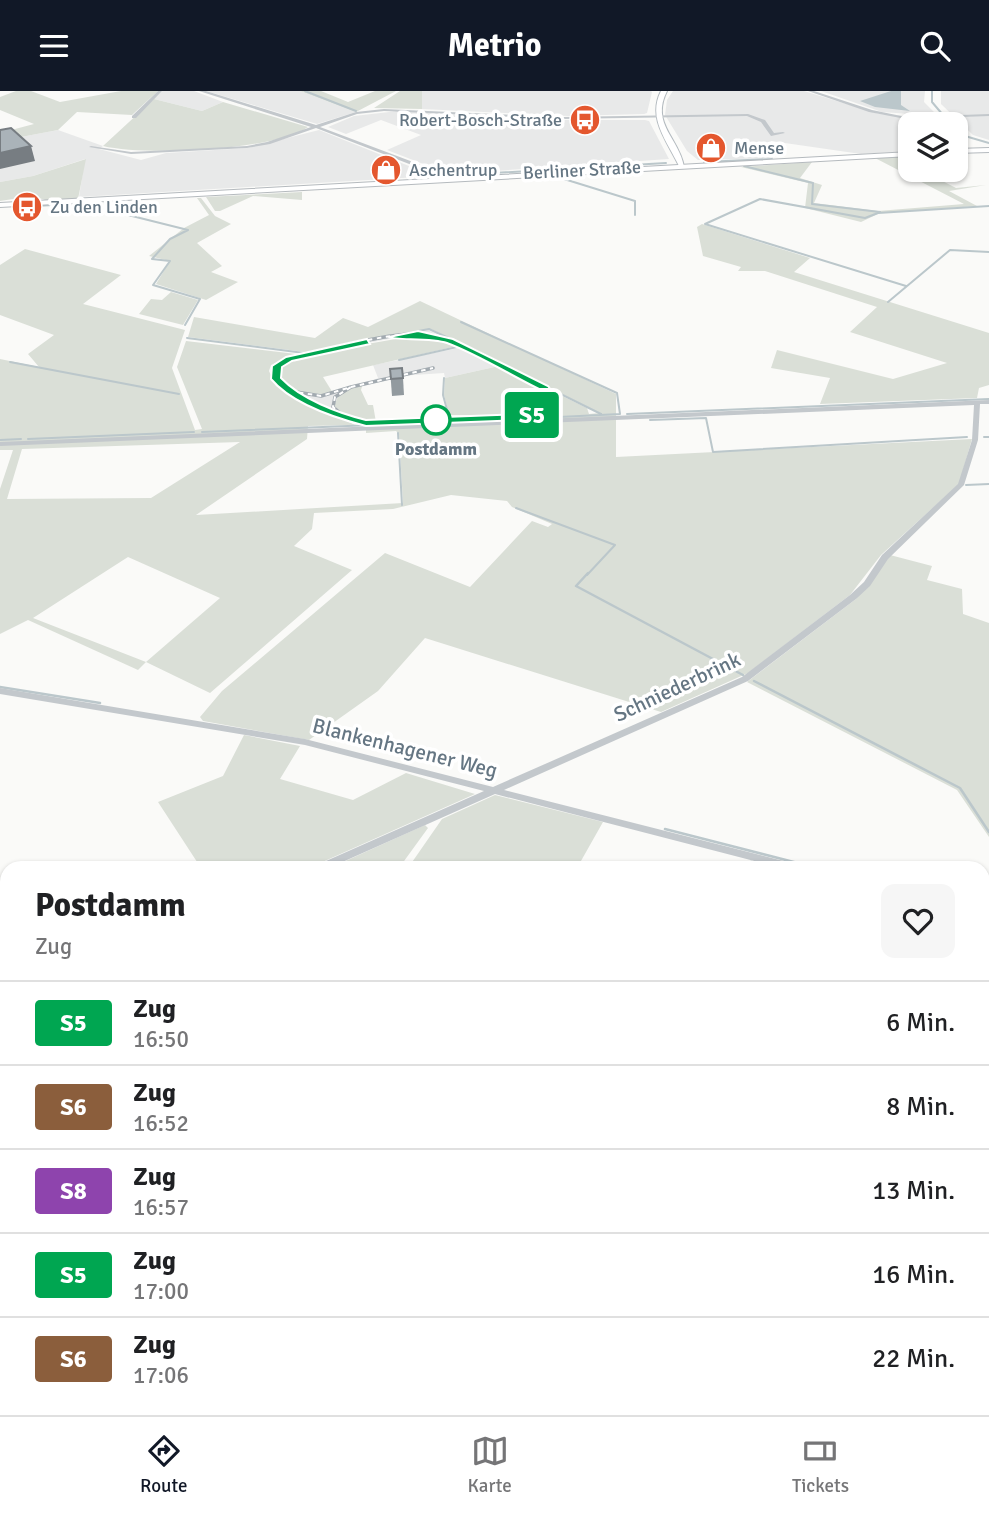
<!DOCTYPE html>
<html lang="de">
<meta charset="utf-8">
<style>
:root{--surface:#fff;--page:#f6f6f6;--text:#202124;--muted:#757577;--line:#e0e0e0;--accent:#111827}
body{margin:0;font-family:Signika,sans-serif;background:var(--page);color:var(--text);height:100vh;display:flex;flex-direction:column;font-size:26px;white-space:nowrap}
*{box-sizing:border-box;margin:0}
p{font-size:23px;color:var(--muted)}
.icon{flex:none;width:38px;height:38px;fill:none;stroke:currentColor;stroke-width:2;stroke-linecap:round;stroke-linejoin:round}
.map{position:relative;flex:1;overflow:hidden}
.drawer{position:absolute;left:0px;top:770px;width:990px;height:555px;display:flex;flex-direction:column;background:var(--surface);border-radius:21px 21px 0 0;box-shadow:0 2px 5px #0004}
.drawer>*{flex:none}
.badge{padding:0 14px;border-radius:5px;font-size:24px;line-height:46px}
.tools{position:absolute;left:898px;top:21px;display:grid;gap:14px}
.tools a{display:grid;place-items:center;width:70px;height:70px;border-radius:14px;background:var(--surface);box-shadow:0 2px 5px #0004;font-size:35px}
.map>.badge{position:absolute;translate:-50% -50%;box-shadow:0 0 0 4px #fff}
.round{display:grid;place-items:center;flex:none;width:74px;height:74px;border-radius:14px;background:var(--page)}
.headline{display:flex;align-items:center;justify-content:space-between;height:119px;padding:0 35px}
h1{font-size:33px;font-weight:800;line-height:52px}
ul{padding:0;list-style:none}
li{display:flex;align-items:center;gap:21px;height:84px;padding:0 35px;border-top:2px solid var(--line)}
li div{flex:1}
li b{display:block;font-size:26px}
li em{font-style:normal}
li .badge{min-width:77px;font-weight:700;text-align:center}
header{display:flex;justify-content:space-between;align-items:center;height:91px;padding:0 35px;background:var(--accent);color:#fff;font-size:32px;font-weight:800}
.tabs{display:flex;justify-content:space-around;align-items:center;height:98px;border-top:2px solid var(--line);background:var(--surface);font-size:19px;color:var(--muted)}
.tabs a{display:grid;justify-items:center;gap:4px}
.tabs .selected{color:var(--accent)}
.map>svg:first-child{display:block}
.built{fill:#e8e9e9}
.green{fill:#dadfd7;fill-rule:evenodd}
.water{fill:#bbc7cb}
.lines{fill:none;stroke-linecap:round;stroke-linejoin:round}
.stream-far2{stroke:#bbc7cb;stroke-width:2}
.stream-far1{stroke:#bbc7cb;stroke-width:2.5}
.stream{stroke:#bbc7cb;stroke-width:3.5}
.secondary-casing{stroke:#b3babf;stroke-width:2}
.primary-casing{stroke:#b5babe;stroke-width:2}
.street{fill:#c3c8cc;fill-rule:evenodd}
.secondary{fill:#fff;fill-rule:evenodd}
.primary{fill:#fff;fill-rule:evenodd}
.rail-casing{stroke:#a2aab0;stroke-width:3.5}
.rail{stroke:#fff;stroke-width:2;stroke-dasharray:4.5;stroke-linecap:butt}
.wall{fill:#929a9f}
.shaded-wall{fill:#777d82}
.building{fill:#aab3b9;stroke:#777d82;stroke-width:2}
.line{fill:#00a651;stroke:#fff;stroke-width:2}
.stop-dot{fill:#fff;stroke:#00a651;stroke-width:3.5}
.labels{text-anchor:middle;stroke-width:7;stroke-linejoin:round;paint-order:stroke}
.far-poi-label{font-size:18px;fill:#657683;stroke:#fff;text-anchor:start}
.far-street-label{font-size:18px;fill:#657683;stroke:#fff}
.far-stop-label{font-size:18px;font-weight:bold;fill:#657683;stroke:#fff}
.street-label{font-size:21px;fill:#657683;stroke:#fff}
</style>
<header><svg class="icon" aria-label="menu" viewBox="0 0 24 24"><path d="M4 6h16M4 12h16M4 18h16"/></svg>Metrio<svg class="icon" aria-label="search" viewBox="0 0 24 24"><circle cx="10" cy="10" r="6"/><path d="M15 15l6 6"/></svg></header>
<div class="map">
<svg width="989" height="1324" viewBox="0 0 989 1324">
<rect width="100%" height="100%" fill="#fafaf8"/>
<path class="built" d="M162,0H194L223,11L202,20L154,8Z
M206,0H300L356,21L317,33Z
M422,0H651L652,1L647,22L644,23L568,25L422,18Z
M673,0H804L879,23L942,28L948,33H910V60L861,63L771,50L773,67L698,69L687,60L665,24L667,9Z
M821,0H925L924,11L938,25L882,21Z
M941,0H989V49L973,44L941,13Z
M398,20L554,29H645L649,30L669,68L436,84L426,74L387,59L421,44L381,29L346,43L328,36L354,25Z
M58,39L103,55L99,58L141,69L166,62L248,57L319,39L414,77L419,86L79,106L85,68L33,85L0,91V50Z
M428,239L545,297L552,307L550,314L536,324L520,327L382,332L447,322L449,326L524,323L536,321L548,313L549,307L543,298L499,275L445,287L444,282L399,285L372,290L378,287L373,274L459,257L422,246L394,247L302,264L277,277L276,285L280,293L302,303L325,304L362,292L339,303L334,313L337,320L349,327L378,332H356L326,318L282,296L272,280L271,274L301,263Z"/>
<path class="green" d="M16,0H31L60,11L121,0H158L132,24L77,21L58,39L0,50V42L34,33L0,19V6Z
M300,0H321L348,11L375,0H396L356,21Z
M400,0H422V18L374,17Z
M154,8L202,20L223,11L308,36C273,60 144,65 103,55Z
M910,65V79H921L956,97L986,94L949,100L977,115L880,122L861,131L805,117L808,92L741,76L812,71L800,87L822,94L814,112L878,120L964,113L875,67Z
M86,68L78,108L48,110L33,105L0,110V91L33,85Z
M302,101V109L253,105L220,120H215L206,106Z
M197,107H201L215,125L231,133L197,152L222,175L211,181L238,191L206,209L156,193L170,170L149,165L184,137L209,124Z
M702,133L810,167L794,181L989,242V294L979,297L977,307L820,313L830,287L771,277L777,259L893,288L947,272L850,241L877,216L765,180H738L741,176L703,165L697,136Z
M25,158L121,184L83,213L185,239L172,277L195,339L202,338L177,276L186,250L296,263L271,274L269,280L276,295L355,334L308,335L307,348L196,424L403,412L399,343L396,340L366,342V333L526,326C540,323 555,317 550,301H554L587,317L589,323L600,322L431,238L305,261L188,246L194,226L315,247L343,227L368,236L420,210L616,303V366L972,348L959,393L881,464L850,504L748,582L661,621L425,547L378,600L309,649L203,630L200,626L222,600L385,462L470,496L532,430L548,436L552,433L512,416L507,410L451,404L393,418L314,422L312,438L294,455L352,479L210,602L146,571L138,579L28,529L0,543V398L13,359H0V268L39,276L28,263L54,244L0,224V174ZM240,351L151,407L7,408L22,358ZM128,466L220,507L146,571L33,527Z
M171,201L198,209L183,234L139,223L151,208L162,209Z
M413,245L457,255L323,286L333,302C314,307 285,305 276,285L280,273L298,265Z
M499,275L546,300L548,313L525,325L449,324L444,304L445,287Z
M363,292L361,299L368,314H373L376,331L349,327L334,315L339,303Z
M890,464L932,475L927,489L962,498L963,523L989,532V746L957,699L747,591L856,508Z
M244,644L300,655L280,688L353,709L406,682L475,703L309,777H201L158,711L223,685Z
M495,704L603,731L577,777H408L442,728Z
M425,734L428,737L399,777H330Z
M984,829L989,830V1121L984,1118Z
M434,1318H571L565,1324H443Z
M845,1318H983L989,1324H842Z"/>
<path class="water" d="M891,0H901V14L910,20L875,16L860,10Z"/>
<g class="lines">
<path class="stream-far2" d="M305,0L356,20
M932,0V11L943,24
M948,28L953,33
M956,36L965,45L989,52
M704,71L772,68
M744,75L813,92L812,113L880,121
M442,85L666,72
M564,88L635,110V124
M62,114L84,113L188,139L170,148L152,168L170,170L153,194L200,208L185,234
M35,115L53,114
M906,195L705,133L760,108L865,127L878,122L989,115
M888,211L950,159L989,161
M187,247L304,262L429,238L455,250
M460,253L601,323
M399,269L457,256
M10,271L179,303
M444,287L443,304L449,326
M627,323L989,308
M650,329L706,327L713,361L967,346
M457,331L620,323L617,302L461,231
M386,334L450,331
M202,341L373,334
M398,342L402,414
M984,346H989
M28,348L194,341
M0,349L21,348
M966,394L989,393
M516,417L615,454L587,484"/>
<path class="stream-far1" d="M588,482L576,495L743,584
M754,590L960,697L989,741
M0,596L100,612
M665,738L817,777
M751,771L776,777
M984,820L989,821
M984,831L989,833"/>
<path class="stream" d="M984,1125L989,1128
M0,1131L7,1135
M304,1318L312,1324
M429,1318L438,1324"/>
<g class="secondary-casing">
<path id="secondary" d="M661,0H667C650,33 680,48 684,76L679,75C667,50 647,27 661,0Z"/>
</g>
<g class="primary-casing">
<path id="primary" d="M989,57V61L956,62V58Z
M910,61V65L0,116V112Z"/>
</g>
<path class="street" d="M158,0H162L136,27H132V25Z
M199,0H206L316,34L356,21L384,18L563,26L748,23L765,29L774,42L783,41L785,42L771,45L761,31L747,25L563,28L384,20L357,23L320,36L421,74L431,81L434,90L432,91L430,90L427,83L417,76L316,37L270,53L247,57L131,63L89,56L91,55L131,61L247,55L267,51L311,36Z
M808,0H814L872,19L906,26L989,23V25L906,28L869,21Z
M989,309V313H980L978,349L964,394L888,468L870,495L856,508L748,590L504,699L795,773L798,774L800,777H781L495,703L329,777H315L317,774L484,700L305,654L0,603V597L305,648L493,696L742,586L850,504L864,491L882,464L958,393L972,349L974,314L0,355V351Z
M984,822L989,823V831L984,830Z
M686,1318H701L705,1324H689Z"/>
<use href="#secondary" class="secondary"/>
<use href="#primary" class="primary"/>
<g class="rail-casing">
<path id="rail" d="M351,296L433,277
M290,300L321,305L351,296L335,306L333,316L345,326
M290,300L345,326
M290,300L275,285L277,275C305,262 394,240 423,243C461,247 507,278 541,295L550,307L545,318L522,326L366,332L345,326"/>
</g>
<use href="#rail" class="rail"/>
</g>
<path class="wall" d="M390,278L403,287L404,304L392,305Z"/>
<path class="shaded-wall" d="M31,55L35,70L0,78V62Z"/>
<path class="building" d="M11,37L31,55L0,62V39Z
M402,277L403,287L391,288L390,278Z"/>
<path class="line" d="M418,240L453,248L548,295L555,304L554,314L542,324L522,329L366,335C335,327 292,313 271,288L272,275L286,266L367,248L370,253L292,270L282,276L281,287C301,308 338,322 366,329L521,323L535,320L544,312L545,305L541,299C510,284 479,264 447,252C431,246 395,250 389,246Z"/>
<defs>
<g id="bus-disc" transform="scale(1.575)"><circle r="9.5" fill="#e4572e" stroke="#fff"/><path d="M-5-6H5V4H4V6H2V4H-2V6H-4V4H-5ZM-3.5-4V0h7V-4ZM-3.5 1.2v1.5H-2V1.2ZM2 1.2v1.5H3.5V1.2Z" fill="#fff"/></g>
<g id="shop-disc" transform="scale(1.575)"><circle r="9.5" fill="#e4572e" stroke="#fff"/><path d="M-5-2.5h2.3a2.7 3.5 0 0 1 5.4 0H5L5.5 6h-11ZM-1.5-2.5h3a1.5 2.3 0 0 0-3 0Z" fill="#fff"/></g>
</defs>
<g fill-rule="evenodd">
<use href="#bus-disc" x="585" y="29"/>
<use href="#shop-disc" x="711" y="57"/>
<use href="#shop-disc" x="386" y="79"/>
<use href="#bus-disc" x="27" y="116"/>
</g>
<circle class="stop-dot" cx="436" cy="329" r="14"/>
<g class="labels">
<g class="far-poi-label">
<text x="562" y="35" text-anchor="end">Robert-Bosch-Straße</text>
<text x="734" y="63">Mense</text>
<text x="409" y="85">Aschentrup</text>
<text x="50" y="122">Zu den Linden</text>
</g>
<g class="far-street-label">
<text transform="translate(582 79) rotate(-3)" y="6">Berliner Straße</text>
</g>
<g class="far-stop-label">
<text x="436" y="364">Postdamm</text>
</g>
<g class="street-label">
<text transform="translate(677 596) rotate(-25)" y="7">Schniederbrink</text>
<text transform="translate(405 657) rotate(14)" y="7">Blankenhagener Weg</text>
</g>
</g>
</svg>
<div class="tools">
<a><svg class="icon" aria-label="layers" viewBox="0 0 24 24"><path d="M12 4l9 5-9 5-9-5zM3 14l9 5 9-5"/></svg></a>
</div>
<b class="badge" style="left:532px;top:324px;background:#00a651;color:#fff">S5</b>
<section class="drawer">
<div class="headline"><div><h1>Postdamm</h1><p>Zug</p></div><a class="round"><svg class="icon" aria-label="heart" viewBox="0 0 24 24"><path d="M12 20l-8-8c-3-5 5-10 8-4 3-6 11-1 8 4z"/></svg></a></div>
<ul>
<li><span class="badge" style="background:#00a651;color:#fff">S5</span><div><b>Zug</b><p>16:50</p></div><em>6 Min.</em></li>
<li><span class="badge" style="background:#8b5e3c;color:#fff">S6</span><div><b>Zug</b><p>16:52</p></div><em>8 Min.</em></li>
<li><span class="badge" style="background:#8e44ad;color:#fff">S8</span><div><b>Zug</b><p>16:57</p></div><em>13 Min.</em></li>
<li><span class="badge" style="background:#00a651;color:#fff">S5</span><div><b>Zug</b><p>17:00</p></div><em>16 Min.</em></li>
<li><span class="badge" style="background:#8b5e3c;color:#fff">S6</span><div><b>Zug</b><p>17:06</p></div><em>22 Min.</em></li>
</ul>
</section>
</div>
<nav class="tabs">
<a class="selected"><svg class="icon" aria-label="directions" viewBox="0 0 24 24"><path d="M12 3l9 9-9 9-9-9zM9 14v-3h6M13 9l2 2-2 2"/></svg>Route</a>
<a><svg class="icon" aria-label="map" viewBox="0 0 24 24"><path d="M3 6l6-2 6 2 6-2v14l-6 2-6-2-6 2zM9 4v14M15 6v14"/></svg>Karte</a>
<a><svg class="icon" aria-label="tickets" viewBox="0 0 24 24"><path d="M3 7h18v10H3zM15 7v10"/></svg>Tickets</a>
</nav>
